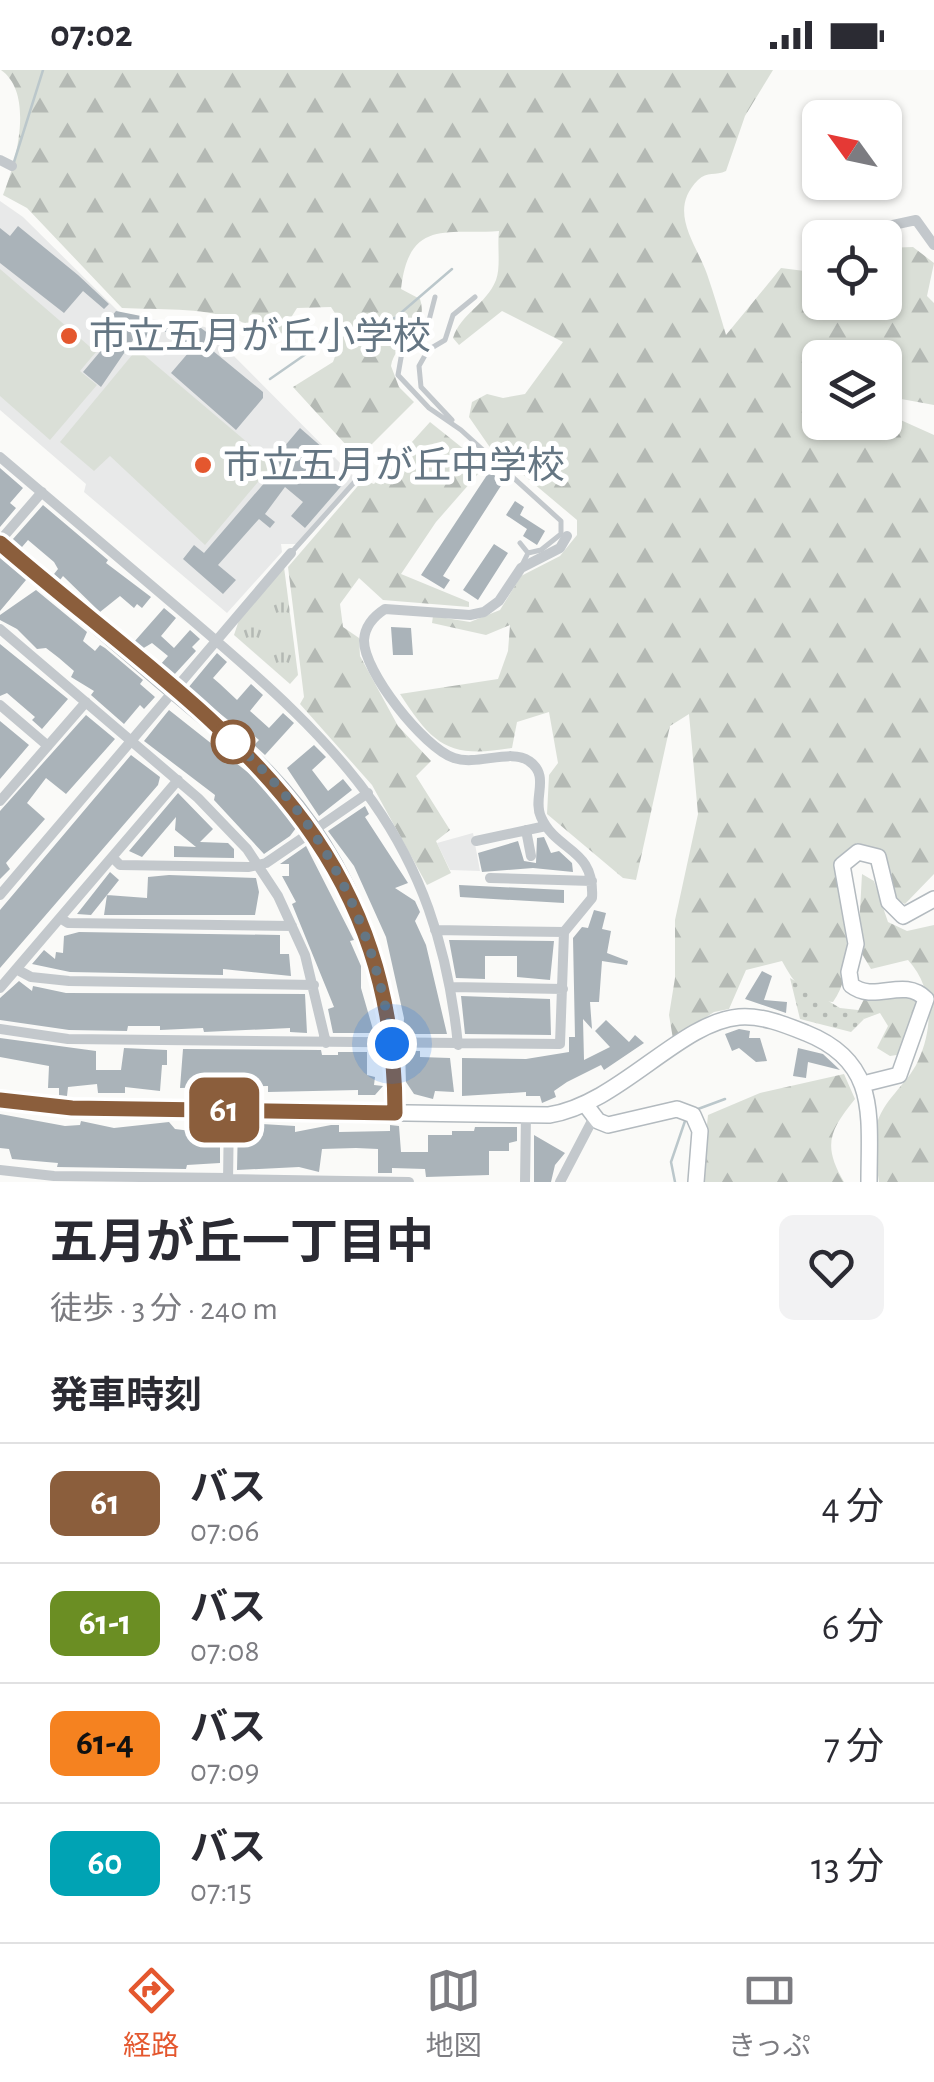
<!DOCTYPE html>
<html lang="ja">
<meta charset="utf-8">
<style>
:root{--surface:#fff;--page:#f2f2f3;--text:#2b2b33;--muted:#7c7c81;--line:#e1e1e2;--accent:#e4572e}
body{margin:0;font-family:"Alegreya Sans","Noto Sans JP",sans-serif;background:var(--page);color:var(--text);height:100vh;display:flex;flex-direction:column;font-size:38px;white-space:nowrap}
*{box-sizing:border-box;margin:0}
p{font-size:32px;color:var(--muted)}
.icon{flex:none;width:55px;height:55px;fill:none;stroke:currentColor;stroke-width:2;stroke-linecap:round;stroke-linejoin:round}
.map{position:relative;height:1112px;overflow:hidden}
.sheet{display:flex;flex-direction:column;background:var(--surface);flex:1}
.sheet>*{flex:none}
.badge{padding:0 20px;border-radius:15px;font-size:35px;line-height:65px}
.needle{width:65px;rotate:303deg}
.tools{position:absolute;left:802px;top:30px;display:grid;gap:20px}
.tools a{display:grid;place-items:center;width:100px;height:100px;border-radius:15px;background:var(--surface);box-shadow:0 2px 8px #0004;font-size:50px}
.you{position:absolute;width:50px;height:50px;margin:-25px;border:8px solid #fff;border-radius:50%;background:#1a73e8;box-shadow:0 0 0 15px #1a73e833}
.map>.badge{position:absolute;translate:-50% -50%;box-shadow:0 0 0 5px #fff}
h2{padding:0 50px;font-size:38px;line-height:90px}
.round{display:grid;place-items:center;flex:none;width:105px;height:105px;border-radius:15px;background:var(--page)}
.headline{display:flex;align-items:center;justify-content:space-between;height:170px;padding:0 50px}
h1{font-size:48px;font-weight:700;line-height:75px}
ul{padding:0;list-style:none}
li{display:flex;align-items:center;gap:30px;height:120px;padding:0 50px;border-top:2px solid var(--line)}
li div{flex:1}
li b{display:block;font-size:38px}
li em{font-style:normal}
li .badge{min-width:110px;font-weight:700;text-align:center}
.status{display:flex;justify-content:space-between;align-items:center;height:70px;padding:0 50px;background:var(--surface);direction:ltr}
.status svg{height:28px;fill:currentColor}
.tabs{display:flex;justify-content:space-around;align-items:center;height:140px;border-top:2px solid var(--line);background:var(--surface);font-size:28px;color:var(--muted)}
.tabs a{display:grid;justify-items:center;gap:5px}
.tabs .selected{color:var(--accent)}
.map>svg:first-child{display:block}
.built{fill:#e8e9e9}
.grass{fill:url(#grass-dots)}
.forest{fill:url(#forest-firs)}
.park{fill:url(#park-tufts)}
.pitch{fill:#dadfd7}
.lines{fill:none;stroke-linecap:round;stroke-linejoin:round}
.stream{stroke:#bbc7cb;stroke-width:2.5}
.building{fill:#aab3b9}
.secondary-casing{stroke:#b3babf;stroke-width:18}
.lane{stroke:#c3c8cc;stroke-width:5}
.street{stroke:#c3c8cc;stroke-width:10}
.secondary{stroke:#fff;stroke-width:15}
.line-casing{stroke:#fff;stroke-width:22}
.line{stroke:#8b5e3c;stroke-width:15}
.walk{stroke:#657683;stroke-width:10;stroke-dasharray:0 18}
.poi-dot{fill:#e4572e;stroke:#fff;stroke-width:4}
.stop-dot{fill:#fff;stroke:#8b5e3c;stroke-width:5}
.labels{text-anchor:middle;stroke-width:10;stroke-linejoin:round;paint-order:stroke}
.poi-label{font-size:38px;fill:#657683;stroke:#fff;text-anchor:start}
</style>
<div class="status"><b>07:02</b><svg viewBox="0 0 49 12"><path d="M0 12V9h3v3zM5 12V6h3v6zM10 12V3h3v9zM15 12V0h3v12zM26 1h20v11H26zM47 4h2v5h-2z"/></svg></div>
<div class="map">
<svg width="934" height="1112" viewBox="0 0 934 1112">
<defs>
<pattern id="grass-dots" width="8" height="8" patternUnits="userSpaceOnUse" patternTransform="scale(2.5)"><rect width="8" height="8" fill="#dadfd7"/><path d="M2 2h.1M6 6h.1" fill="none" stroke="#b4b9b4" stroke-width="1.8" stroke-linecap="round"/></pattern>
<pattern id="forest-firs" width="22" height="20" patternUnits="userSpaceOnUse" patternTransform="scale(2.5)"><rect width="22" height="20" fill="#dadfd7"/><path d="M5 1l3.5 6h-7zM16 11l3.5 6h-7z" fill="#b4b9b4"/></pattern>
<pattern id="park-tufts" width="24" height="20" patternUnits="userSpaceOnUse" patternTransform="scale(2.5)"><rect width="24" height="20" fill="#dadfd7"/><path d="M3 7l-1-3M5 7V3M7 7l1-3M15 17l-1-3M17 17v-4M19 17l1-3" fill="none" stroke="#b4b9b4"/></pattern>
</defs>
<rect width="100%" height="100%" fill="#fafaf8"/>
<path class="built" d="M0,131L23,147L121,244L205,257L355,408L298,474H281L282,482L227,543L84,422L86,414L0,340Z
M473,763L480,801L450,800L437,773Z"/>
<path class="grass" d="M790,908L840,938L858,940L864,949L851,962L800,949Z"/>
<path class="forest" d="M1,0H773L745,46L726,101C716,106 707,101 698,110C667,141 696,173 707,204C714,224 720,245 726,265L781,198L820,203V232H885V178L913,177L934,193L927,226L934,233V335L885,326V288H820V352H885V343L934,365V804L905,834L897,830L880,779L857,773L837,788C839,833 861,893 833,932C806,930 794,913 782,891L746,900L729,939L714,942L673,969L669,945L675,908V850L698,744L689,644L670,656L636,810L623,808L547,744L549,705L558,693L549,642L517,652L512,678C449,689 433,675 400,624L498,609L508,581L510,555L486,565L432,553L433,546L470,552L500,540L521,506L560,486L577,465V450L489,376L469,347L472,332L487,324L503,328L525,324L563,272L502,241L459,275L453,268C461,243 486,235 496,210C501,196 497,176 499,161C447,165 409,148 401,219L420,229C430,261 396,269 391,296L399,317L414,332L358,388L293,317L333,292L345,259L331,237L297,238L277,270C257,268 252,255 235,249C199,237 160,240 122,238L27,138L3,125C16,93 35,24 1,0Z
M430,352L485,396L436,452L401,504L469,532V537L383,530L359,508L340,534L343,557L359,568L360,586L398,656L431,691L416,706L450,760L436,771L451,803L427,815L372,715L300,634L304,627L288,497L363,410L374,414Z
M862,804L874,811L888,852L907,861L934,855V1112H879C877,1096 872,1073 876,1057C882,1030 907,1015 918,991C934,957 933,917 908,890L871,899L858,877Z
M893,924L920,930L903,984L890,986L877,978L888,956L880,943L864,949L857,943L864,929Z
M844,1004L855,1029C830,1060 822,1075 844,1112H701L708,1045L760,1023Z"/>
<path class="park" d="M284,497L298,605L290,614L234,565L239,550Z"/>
<path class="pitch" d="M0,199L96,282L80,301L97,315L50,370L0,326Z
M137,279L273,394L205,475L110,386L94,401L60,372Z"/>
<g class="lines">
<path class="stream" d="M14,92L43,0
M323,271L359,255L395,248L452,199
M270,309L316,277
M698,1039L725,1029
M675,1112L671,1092L685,1051"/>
</g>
<path class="building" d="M18,156L78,205L109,234L104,239L83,221L64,243L0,193V158L10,166Z
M116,241L151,248L148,252L201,258L209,264L207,276L263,322V328L236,360L171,303L189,282L160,257L142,278L133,270L101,317L83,302L104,277L93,268Z
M300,358L331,385L322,395L344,413L305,458L291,446L303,432L285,417L265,444L275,452L270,458L259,449L218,495L236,510L223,524L183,489L194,475L204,483L278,397L272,391Z
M0,398L23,418L10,433L16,438L0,457Z
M489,402L504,411L443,506L450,510L444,519L421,505Z
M515,431L524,437L520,445L545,461L537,475L523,466L527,459L506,445Z
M43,435L108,490L106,493L151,527L142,538L137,534L134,538L120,526L100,542L63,506L60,510L54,504L58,499L54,492L28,470L22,477L13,469Z
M494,474L508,483L478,530L463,520Z
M0,488L26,510L0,541Z
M36,520L87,562L83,571L95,581L100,575L105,578L143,610L140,614L155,627L144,639L140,635L124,654L91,625L94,621L71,607L74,601L59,588L46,578L37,579L17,559L0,550V545Z
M164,538L176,548L161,566L174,578L190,560L200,569L192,577L196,581L173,606L160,595L168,586L152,573L142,579L134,572Z
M391,557L411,558L413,585H393Z
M0,574L68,629L42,659L32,650L35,647L7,623L0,626Z
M217,583L227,592L213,608L220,614L237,630L251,614L263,625L250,641L269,658L283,643L294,653L265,685L254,675L259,670L237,651L233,654L188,618Z
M169,640L260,712L296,758L290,766L264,784L214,730L215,725L144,671Z
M86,645L115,669L66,724L46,708L27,733L45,749L6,793L10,799L0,809V741Z
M0,651L29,675L0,709Z
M314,675L326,687L312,700L328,721L343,709L352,720L319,746L287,698Z
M131,685L160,707L158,715L0,898V840Z
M178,723L213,759L200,772L228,773L234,779V788L174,787V776L196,777L175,760L176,747L142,787L129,781Z
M365,736L369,744L365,747L408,813L395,818L415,831L420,842L415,851L426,875L447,964H403L404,948L386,867L354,796L328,761Z
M544,767L551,783L559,781L572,793L573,802L533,798L482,802L478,783L518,771L524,791L536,793L537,768Z
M306,776L354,870L350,871L361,896V918L374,963H333L328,939L334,937L292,834L296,832L282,806H289V794H280Z
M110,802L119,810L91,845L77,844Z
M169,805L256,808L259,822L255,845H104L107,825L147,828L148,807Z
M459,815L564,820V833L460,827Z
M594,840L606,843L602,859L611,861L607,883L628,891L627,895L602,891L599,932H590L592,959L583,949L584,990L610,977L595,961L606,950L629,972L635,965L644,973L604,1000L601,995L567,1012L554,1021L556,1027L542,1033L540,1026H526V1022L462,1026V988L526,989L569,982V967H575L573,868L582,857L588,858Z
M79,862L280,865V884H289L291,906L223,899V905L70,902L32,894L44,880L55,889L56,882L63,883L64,866Z
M449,870L554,871L550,910L517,907V886H485V909L456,908Z
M762,901L772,906L764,930L787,932L786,943L745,929Z
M19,911L32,921L33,916L66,923L305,924L307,963L290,962V958L204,962L203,958L160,960V956H128L127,961L69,960L0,950V928Z
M461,926L550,929L551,965L465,964Z
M739,959L750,961L749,968H760L767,991L756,992L739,978L732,981L725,964Z
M0,968L96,981V1000H121L124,978L167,980V995H162L160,1021L125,1017V1023H98L97,1014L68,1017L67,1026L59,1025V1018H48L49,996L0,987Z
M798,978L823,984L840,1000L808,992L806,1008L793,1006Z
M183,979L321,980L322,985H338V982H367V1005L375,1007L374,1015L383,1016L375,1025H358V1020L268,1022V1016L180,1018Z
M405,981H420V987L450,988L454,1022L435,1021L433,1029L414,1024L406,1012Z
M0,1044L65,1056L80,1055L81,1051L114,1058L169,1052L175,1059L191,1061L220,1054V1093L187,1095L186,1099L57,1097L58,1093L12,1089L9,1079L0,1078Z
M238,1053H246L245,1061H262V1054L295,1056V1062L331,1055H339V1062L390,1061V1055L399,1056L401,1082H428V1065H452V1061H474L475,1057H517V1071L509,1073V1081H489V1105L426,1107L425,1099L392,1098V1103H378V1079L356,1078L322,1079L319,1102L299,1097L237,1100Z
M534,1065L565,1083L555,1095L551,1112H534Z"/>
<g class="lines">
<g class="secondary-casing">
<path id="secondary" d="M0,473C52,518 105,562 157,607C193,638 233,668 266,702C355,794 396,917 395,1043
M863,1014L899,1005L926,929C903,906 875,934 851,915L849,902L856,874L842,795L858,782L878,787L889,832L903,846L934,829
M0,1030L72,1038L549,1045C619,1034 680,952 739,947C762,945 786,955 806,963C879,992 869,1046 869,1112
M585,1034L598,1051L608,1055L677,1039L693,1045L700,1061L696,1112"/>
</g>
<path class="lane" d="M435,227L427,258L402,282L398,305L429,338L461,360L561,451V464L541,480L528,483
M452,350L421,317L419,296L428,280L445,270L453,245L475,227
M520,473L528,483L522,495
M291,483L359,407"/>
<path class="street" d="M0,90L12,96
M833,168L916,150L934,175
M812,172L820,170
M0,387C64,441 128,495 192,550C341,677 437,767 458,975
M4,466L42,422
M0,559L198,728L247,779L278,826L305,885L326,973
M0,635L48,676
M0,731L86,632
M320,756L368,723
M526,760L531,786
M476,771L546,756
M112,787L120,795L249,797L266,793L307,765
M490,808L592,811
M0,825L291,483
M60,848L68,853L292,856
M435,860L564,862
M16,899L31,907L69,911L314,915
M450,917L563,919
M0,918L178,710
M0,959L68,969L560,974L564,862L592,828C595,777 557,783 541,747C532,728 551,706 529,691C511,678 477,696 454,688C424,678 363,601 364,570C365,556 374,546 385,539L470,545L484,542L499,531L521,498L560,478L567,466
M0,1100L54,1106L228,1108
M228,1109L409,1112
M228,1112L229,1040
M525,1112L526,1045
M560,1112L594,1047"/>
<use href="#secondary" class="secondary"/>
</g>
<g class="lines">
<g class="line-casing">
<path id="line" d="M0,473C198,644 395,750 395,1043L72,1038L0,1030"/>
</g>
<use href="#line" class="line"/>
<path class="walk" d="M233,672L228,667C322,748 374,852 392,974"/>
</g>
<g class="poi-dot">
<circle cx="69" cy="266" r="10"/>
<circle cx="203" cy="395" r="10"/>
</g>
<circle class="stop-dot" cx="233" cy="672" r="20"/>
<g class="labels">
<g class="poi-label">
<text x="89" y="279">市立五月が丘小学校</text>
<text x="223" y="408">市立五月が丘中学校</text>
</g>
</g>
</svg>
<div class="tools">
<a><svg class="needle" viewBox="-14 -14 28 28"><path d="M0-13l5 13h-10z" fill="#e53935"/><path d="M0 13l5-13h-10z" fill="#7c7c81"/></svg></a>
<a><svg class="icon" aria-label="locate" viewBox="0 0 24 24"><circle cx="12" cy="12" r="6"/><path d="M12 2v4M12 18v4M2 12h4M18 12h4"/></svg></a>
<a><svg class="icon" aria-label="layers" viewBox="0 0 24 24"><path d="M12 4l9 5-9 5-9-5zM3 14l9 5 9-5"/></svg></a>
</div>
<div class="you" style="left:392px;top:974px"></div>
<b class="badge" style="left:224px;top:1040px;background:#8b5e3c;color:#fff">61</b>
</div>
<section class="sheet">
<div class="headline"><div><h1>五月が丘一丁目中</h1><p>徒歩 · 3 分 · 240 m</p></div><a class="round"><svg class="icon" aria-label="heart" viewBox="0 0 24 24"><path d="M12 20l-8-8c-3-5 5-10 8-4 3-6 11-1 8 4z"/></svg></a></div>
<h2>発車時刻</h2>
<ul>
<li><span class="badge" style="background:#8b5e3c;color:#fff">61</span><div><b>バス</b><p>07:06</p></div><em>4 分</em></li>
<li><span class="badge" style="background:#6b8e23;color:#fff">61-1</span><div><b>バス</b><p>07:08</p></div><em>6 分</em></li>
<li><span class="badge" style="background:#f58220;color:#111">61-4</span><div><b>バス</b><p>07:09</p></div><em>7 分</em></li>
<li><span class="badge" style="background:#00a3b4;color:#fff">60</span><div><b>バス</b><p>07:15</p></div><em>13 分</em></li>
</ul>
</section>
<nav class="tabs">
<a class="selected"><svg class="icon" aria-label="directions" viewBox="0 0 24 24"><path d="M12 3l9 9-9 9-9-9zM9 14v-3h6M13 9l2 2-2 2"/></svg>経路</a>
<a><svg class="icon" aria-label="map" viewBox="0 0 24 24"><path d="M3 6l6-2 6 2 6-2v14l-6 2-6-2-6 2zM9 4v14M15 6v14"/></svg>地図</a>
<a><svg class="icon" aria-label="tickets" viewBox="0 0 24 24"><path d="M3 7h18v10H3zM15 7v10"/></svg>きっぷ</a>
</nav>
